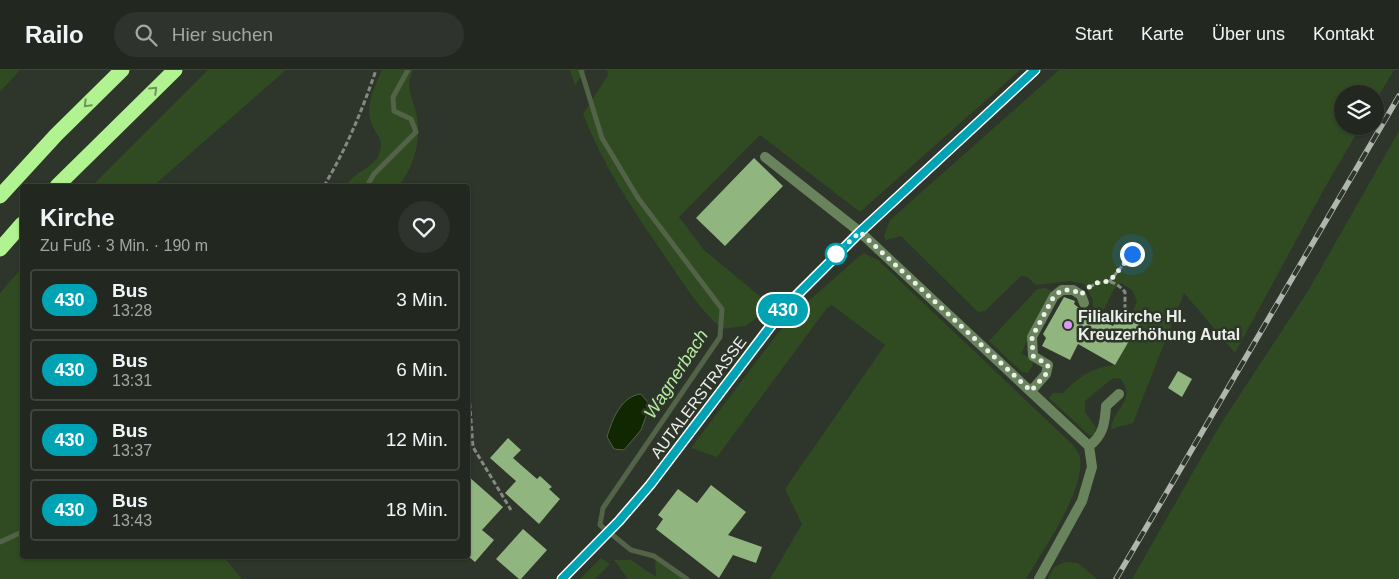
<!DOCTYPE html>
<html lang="de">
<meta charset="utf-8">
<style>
:root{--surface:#222820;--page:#2e342d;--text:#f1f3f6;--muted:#a2a6a5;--line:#3f443e}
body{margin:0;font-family:Helvetica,sans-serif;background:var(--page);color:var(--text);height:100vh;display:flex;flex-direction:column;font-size:19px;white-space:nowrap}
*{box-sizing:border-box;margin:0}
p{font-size:16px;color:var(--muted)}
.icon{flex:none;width:28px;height:28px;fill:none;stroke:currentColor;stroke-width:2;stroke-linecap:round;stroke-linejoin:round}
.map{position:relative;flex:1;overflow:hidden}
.drawer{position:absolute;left:20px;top:114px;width:450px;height:375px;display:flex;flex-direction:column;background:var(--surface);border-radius:5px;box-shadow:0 1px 4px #0004,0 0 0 1px var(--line)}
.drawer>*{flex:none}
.badge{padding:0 10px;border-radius:16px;font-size:18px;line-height:32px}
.controls{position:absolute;left:1334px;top:15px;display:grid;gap:10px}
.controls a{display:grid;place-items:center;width:50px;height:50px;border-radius:50%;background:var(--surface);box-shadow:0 1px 4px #0004,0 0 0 1px var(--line);font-size:25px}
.you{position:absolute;width:25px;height:25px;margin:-12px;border:4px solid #fff;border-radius:50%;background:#1a73e8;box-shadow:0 0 0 8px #1a73e833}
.map>.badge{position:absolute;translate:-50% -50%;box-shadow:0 0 0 2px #fff}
.round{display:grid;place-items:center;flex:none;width:52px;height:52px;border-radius:26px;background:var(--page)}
.summary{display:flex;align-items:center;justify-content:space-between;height:85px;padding:0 20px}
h1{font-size:24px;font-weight:700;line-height:38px}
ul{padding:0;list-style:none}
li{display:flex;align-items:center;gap:15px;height:62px;margin:0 10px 8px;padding:0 10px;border:2px solid var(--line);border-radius:5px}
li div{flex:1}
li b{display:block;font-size:19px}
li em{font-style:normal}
li .badge{min-width:55px;font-weight:700;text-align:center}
header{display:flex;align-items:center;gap:30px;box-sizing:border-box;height:70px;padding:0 25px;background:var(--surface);border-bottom:1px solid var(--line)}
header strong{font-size:24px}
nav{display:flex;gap:28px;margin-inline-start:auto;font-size:18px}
.search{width:350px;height:45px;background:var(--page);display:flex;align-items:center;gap:12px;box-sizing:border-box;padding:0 18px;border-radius:28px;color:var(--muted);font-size:19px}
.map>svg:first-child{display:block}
.green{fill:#304b22}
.water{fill:#102702;stroke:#526347}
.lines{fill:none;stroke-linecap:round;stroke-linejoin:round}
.stream{stroke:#526347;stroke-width:5}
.building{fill:#91b57f}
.path{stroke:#848a80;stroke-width:3;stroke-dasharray:5 2.5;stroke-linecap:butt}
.service{stroke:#69835c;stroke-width:10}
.minor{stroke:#69835c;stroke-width:10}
.secondary{stroke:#86b072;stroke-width:10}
.motorway{stroke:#b1f390;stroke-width:15}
.rail-casing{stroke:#b0b5ad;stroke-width:5.5}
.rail{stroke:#2e352a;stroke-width:4;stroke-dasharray:11;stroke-linecap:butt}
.oneway{stroke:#70945d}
.line-casing{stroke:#fff;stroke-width:11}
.line{stroke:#00a3b4;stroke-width:8}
.walk{stroke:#ebf0e9;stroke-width:5;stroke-dasharray:0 9}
.stop-dot{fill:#fff;stroke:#00a3b4;stroke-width:2.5}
.poi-dot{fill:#db99f5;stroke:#2e352a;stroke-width:2}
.labels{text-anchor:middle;stroke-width:5;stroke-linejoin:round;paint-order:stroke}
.poi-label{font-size:16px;font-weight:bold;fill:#ebf0e9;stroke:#2e352a;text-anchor:start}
.street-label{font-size:16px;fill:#ebf0e9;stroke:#2e352a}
.water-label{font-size:18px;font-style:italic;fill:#b7eb9e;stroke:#2e352a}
</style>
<header>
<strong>Railo</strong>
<div class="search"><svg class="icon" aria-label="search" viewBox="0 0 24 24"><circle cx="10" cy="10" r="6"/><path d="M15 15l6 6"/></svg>Hier suchen</div>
<nav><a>Start</a><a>Karte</a><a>Über uns</a><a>Kontakt</a></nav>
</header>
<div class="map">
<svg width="1399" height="509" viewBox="0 0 1399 509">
<rect width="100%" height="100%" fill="#2e352a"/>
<path class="green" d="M0,0H20L0,22Z
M208,0H286L153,116H92Z
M382,0H413C405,17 412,26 416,42C422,67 415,97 398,116H346C354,101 376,98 380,81C384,68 374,63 371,52C365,36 375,15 382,0Z
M570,0H586L575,15Z
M607,0H1020L860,142L760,65L679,147L704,180L762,228L759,246L746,256L722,259C698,238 682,211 664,185C632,139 603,95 583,44L608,5Z
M1059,0H1394L1375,32V24H1342V56H1361L1324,119L1235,283L1184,223L1133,353L1111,359C1113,338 1137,331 1121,309L1113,308L1085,331V342L1096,358L1094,364L1090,366L1049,328L1053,323H1063C1080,306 1091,298 1115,295L1140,252L1131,247L1137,231L1132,220L1121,213L1114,219L1102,243L1093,239V230L1084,214L1070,211L1036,215L1027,207L1021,206L985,241L978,242L901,166L886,170L884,166L890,150Z
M1399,61V509H1132L1220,355L1308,221Z
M863,183L878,190L1072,374C1075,378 1079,383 1080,387C1085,421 1043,480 1026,509H770L802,454L785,419L885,275L832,235L827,238L717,387L691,378L778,263L804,235Z
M22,198V486H223L242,509H0V223Z
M1045,218L1051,221L1021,284L1032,289L1033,295L1028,303L1022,302L989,271L1037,219Z
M601,488L610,494L595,509H580Z
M655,489L688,509H628L614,490H631L656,507Z
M1065,492L1078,493L1097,509H1048L1054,497Z"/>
<path class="water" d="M641,324L650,335L641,360L624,380L614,379L607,367C612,350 621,326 641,324Z"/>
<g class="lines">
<path class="stream" d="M581,0L602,68L638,128L722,239L720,267L603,438L600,455L631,480L654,486L687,509
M367,116L374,104L416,62L411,49L394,41L393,27L408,0
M0,472L22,462"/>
</g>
<path class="building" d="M754,88L783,116L725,176L696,148Z
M1064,227L1075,231L1074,234L1080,239L1113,256L1120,243L1139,254L1115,295L1078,274L1070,290L1042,276L1046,268L1043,264Z
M1178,301L1192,309L1182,327L1168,318Z
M508,368L521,380L513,388L537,409L540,406L552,417L549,419L560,429L539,454L505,423L516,411L490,388Z
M468,406L503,437L482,460L494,470L475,492L468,486Z
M711,415L746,442L728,465L762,477L756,493L733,485L719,508L656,459L663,449L658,445L678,419L697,433Z
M523,459L547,480L521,509H519L496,489Z"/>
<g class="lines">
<path class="path" d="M324,116C346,79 362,41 376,0
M1109,212L1132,184
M1089,217C1105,210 1112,208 1125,222V239
M468,311L473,377L511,440"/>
<path class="service" d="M765,87L860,162
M1031,321L1046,304L1048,295L1033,286L1032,267L1054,226L1062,220H1073L1081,225L1084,233
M1089,376C1103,366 1105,353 1106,336L1119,324"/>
<path class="minor" d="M860,162L1089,376L1092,397L1082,431L1039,509"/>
<path class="secondary" d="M562,509L619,451L650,415L786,235L860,162L1035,0"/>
<path class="motorway" d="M57,116L175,0
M0,126L56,65L122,0
M0,179L22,154"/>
<g class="rail-casing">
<path id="rail" d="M1116,509L1399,26"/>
</g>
<use href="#rail" class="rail"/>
</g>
<defs><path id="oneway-chevron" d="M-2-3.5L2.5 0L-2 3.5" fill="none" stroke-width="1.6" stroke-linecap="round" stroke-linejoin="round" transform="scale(1.25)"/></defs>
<g class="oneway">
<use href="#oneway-chevron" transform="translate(154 20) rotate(-44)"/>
<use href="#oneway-chevron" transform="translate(87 34) rotate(135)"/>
</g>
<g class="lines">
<g class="line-casing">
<path id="line" d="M562,509L619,451L650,415L786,236L860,162L1035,0"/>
</g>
<use href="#line" class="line"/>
<path class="walk" d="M836,184L860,162L1031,321L1046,304L1048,295L1033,286L1032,267L1054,226L1062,220H1073L1081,225C1087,217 1099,209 1109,212L1132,184"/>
</g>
<circle class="stop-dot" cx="836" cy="184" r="10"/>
<circle class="poi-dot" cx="1068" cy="255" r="5"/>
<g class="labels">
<g class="poi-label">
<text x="1078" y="252">Filialkirche Hl.<tspan x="1078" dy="18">Kreuzerhöhung Autal</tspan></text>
</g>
<g class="street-label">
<text transform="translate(698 327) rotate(-53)" y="6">AUTALERSTRASSE</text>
</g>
<g class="water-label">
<text transform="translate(676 304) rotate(-57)" y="6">Wagnerbach</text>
</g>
</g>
</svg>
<div class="controls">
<a><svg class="icon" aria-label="layers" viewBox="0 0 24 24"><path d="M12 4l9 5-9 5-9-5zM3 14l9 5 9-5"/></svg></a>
</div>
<div class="you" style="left:1132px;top:184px"></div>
<b class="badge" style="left:783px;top:240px;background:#00a3b4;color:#fff">430</b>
<section class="drawer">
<div class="summary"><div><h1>Kirche</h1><p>Zu Fuß · 3 Min. · 190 m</p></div><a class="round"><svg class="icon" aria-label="heart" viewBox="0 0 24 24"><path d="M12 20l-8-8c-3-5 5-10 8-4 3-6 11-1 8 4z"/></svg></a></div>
<ul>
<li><span class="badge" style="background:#00a3b4;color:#fff">430</span><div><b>Bus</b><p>13:28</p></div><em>3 Min.</em></li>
<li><span class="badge" style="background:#00a3b4;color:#fff">430</span><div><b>Bus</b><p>13:31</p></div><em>6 Min.</em></li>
<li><span class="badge" style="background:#00a3b4;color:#fff">430</span><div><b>Bus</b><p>13:37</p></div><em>12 Min.</em></li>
<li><span class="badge" style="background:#00a3b4;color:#fff">430</span><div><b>Bus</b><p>13:43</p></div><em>18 Min.</em></li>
</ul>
</section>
</div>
